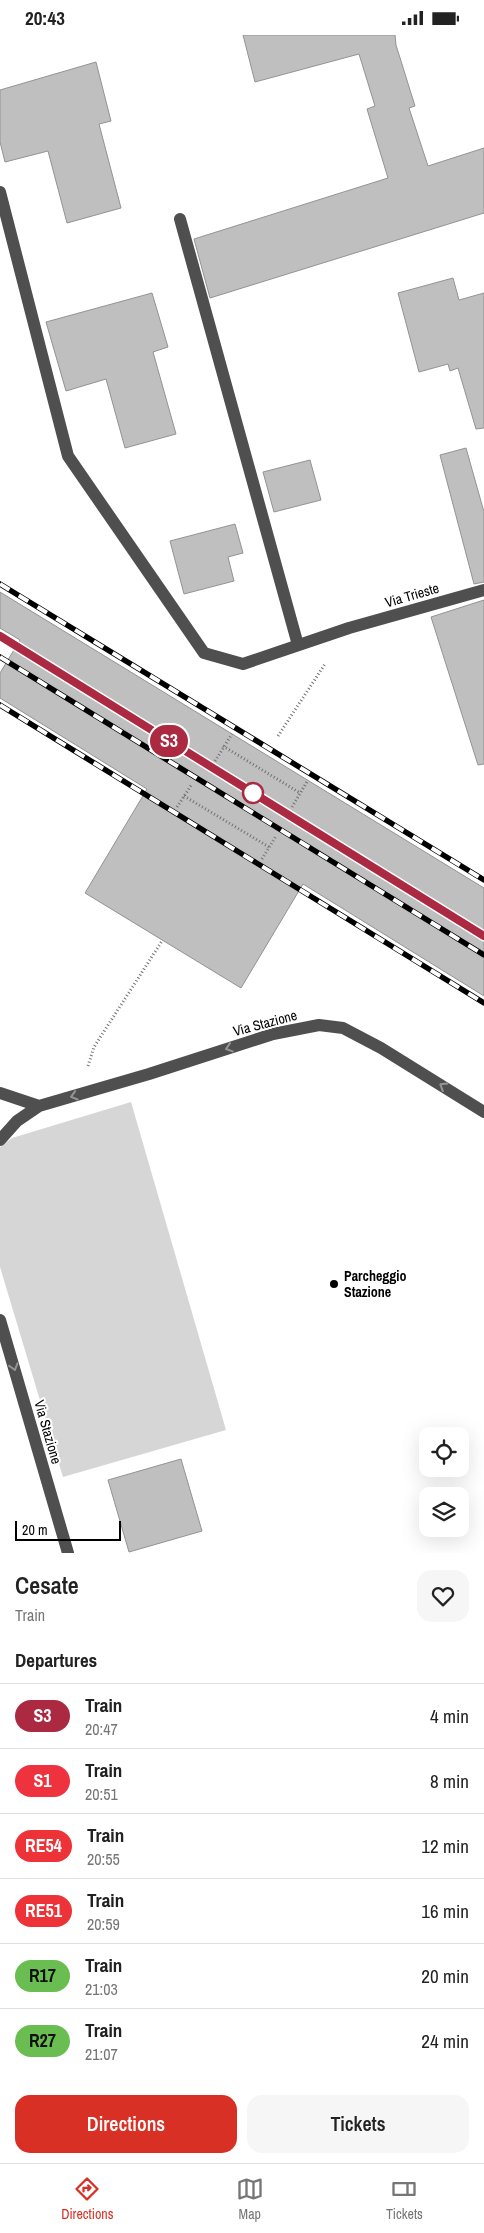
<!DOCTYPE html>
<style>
:root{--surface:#fff;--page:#f6f6f6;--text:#222;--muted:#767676;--line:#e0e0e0;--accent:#d93025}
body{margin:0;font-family:"Archivo Narrow",sans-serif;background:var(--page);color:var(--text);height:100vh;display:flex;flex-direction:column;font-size:19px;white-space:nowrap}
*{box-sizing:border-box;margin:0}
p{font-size:16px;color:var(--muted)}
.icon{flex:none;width:28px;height:28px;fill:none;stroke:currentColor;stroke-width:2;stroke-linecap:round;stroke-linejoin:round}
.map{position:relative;height:1518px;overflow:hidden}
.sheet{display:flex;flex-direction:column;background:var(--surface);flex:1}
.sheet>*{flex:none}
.badge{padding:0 10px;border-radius:16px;font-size:18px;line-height:32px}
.buttons{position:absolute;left:419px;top:1392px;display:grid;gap:10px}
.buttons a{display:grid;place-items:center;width:50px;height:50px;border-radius:10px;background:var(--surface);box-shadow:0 5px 20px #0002;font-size:25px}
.scale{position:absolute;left:15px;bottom:12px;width:106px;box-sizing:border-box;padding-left:5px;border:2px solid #000;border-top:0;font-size:14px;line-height:18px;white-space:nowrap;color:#000;-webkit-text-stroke:4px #fff;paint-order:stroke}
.map>.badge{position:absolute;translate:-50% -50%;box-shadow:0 0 0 2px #fff}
h2{padding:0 15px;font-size:19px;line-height:45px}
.round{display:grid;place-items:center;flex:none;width:52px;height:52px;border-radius:15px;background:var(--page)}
.head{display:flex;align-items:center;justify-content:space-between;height:85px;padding:0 15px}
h1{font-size:24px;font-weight:600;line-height:38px}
.primary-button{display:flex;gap:10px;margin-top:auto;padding:10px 15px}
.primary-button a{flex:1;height:58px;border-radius:15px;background:var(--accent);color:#fff;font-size:20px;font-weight:600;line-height:58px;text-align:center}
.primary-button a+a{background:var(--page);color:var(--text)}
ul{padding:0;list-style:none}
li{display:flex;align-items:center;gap:15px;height:65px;padding:0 15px;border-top:1px solid var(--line)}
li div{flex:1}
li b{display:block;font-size:19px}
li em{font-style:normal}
li .badge{min-width:55px;font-weight:700;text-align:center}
.status{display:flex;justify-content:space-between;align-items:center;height:35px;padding:0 25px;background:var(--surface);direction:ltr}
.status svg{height:14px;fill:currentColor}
.tab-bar{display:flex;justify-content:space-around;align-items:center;height:70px;border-top:1px solid var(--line);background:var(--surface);font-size:14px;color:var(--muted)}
.tab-bar a{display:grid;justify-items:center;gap:2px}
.tab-bar .current{color:var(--accent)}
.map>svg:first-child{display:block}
.green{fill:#d6d6d6}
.building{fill:#bfbfbf;stroke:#939393}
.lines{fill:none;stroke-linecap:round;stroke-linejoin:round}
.path{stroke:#717171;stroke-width:3;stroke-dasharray:1 2.5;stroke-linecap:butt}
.minor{stroke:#4f4f4f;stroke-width:12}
.rail-casing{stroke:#000;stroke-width:5.5}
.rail{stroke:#fff;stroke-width:4;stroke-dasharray:11;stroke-linecap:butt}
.oneway{stroke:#959595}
.line-casing{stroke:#fff;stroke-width:11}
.line{stroke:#ab2a42;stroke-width:8}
.stop-dot{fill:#fff;stroke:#ab2a42;stroke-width:2.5}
.poi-dot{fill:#000;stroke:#fff;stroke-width:2}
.labels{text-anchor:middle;stroke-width:4;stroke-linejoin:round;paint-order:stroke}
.street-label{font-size:14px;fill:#000;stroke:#fff}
.poi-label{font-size:14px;font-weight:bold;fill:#000;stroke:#fff;text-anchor:start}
</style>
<div class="status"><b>20:43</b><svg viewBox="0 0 49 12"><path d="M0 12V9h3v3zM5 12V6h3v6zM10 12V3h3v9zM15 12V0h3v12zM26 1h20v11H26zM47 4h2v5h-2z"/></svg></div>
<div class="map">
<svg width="484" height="1518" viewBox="0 0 484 1518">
<rect width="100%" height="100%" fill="#fff"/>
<path class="green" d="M131,1067L226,1395L63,1442L0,1232V1112L12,1103Z"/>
<path class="building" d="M243,0H395L396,10L415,71L409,73L428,131L484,113V178L210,263L194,204L388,143L367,74L375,71L359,19L255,47Z
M96,27L111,86L99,89L121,173L67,188L48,116L5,127L0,107V55Z
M453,243L459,265L484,258V393L476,394L458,333L450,336L448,329L419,337L398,258Z
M152,258L168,312L153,317L176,399L125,413L106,344L66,356L46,287Z
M466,413L484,477V547L474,549L440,420Z
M310,425L321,465L274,477L263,437Z
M235,489L243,518L228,522L234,546L184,559L170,506Z
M0,557L484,853V961L303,849L241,953L85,858L147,754L0,663V638L20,605L0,593Z
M484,565V729L478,730L431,582Z
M181,1424L202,1496L129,1517L108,1445Z"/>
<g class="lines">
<path class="path" d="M278,701L325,629
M223,711L300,758
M215,726L232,699
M184,761L269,812
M177,772L192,749
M292,772L308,745
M262,824L276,801
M88,1031L94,1012L162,906"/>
<path class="minor" d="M0,157L68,421L204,618L243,629L349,593L484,555
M180,184L298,610
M0,1058L39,1071
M0,1105L17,1086L39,1071L149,1039L273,999L319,990L343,993L381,1013L484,1077
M0,1285L68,1518"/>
<g class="rail-casing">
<path id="rail" d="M0,549L484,845
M0,601L484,901
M0,622L484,920
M0,670L484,968"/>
</g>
<use href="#rail" class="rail"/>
</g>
<defs><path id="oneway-chevron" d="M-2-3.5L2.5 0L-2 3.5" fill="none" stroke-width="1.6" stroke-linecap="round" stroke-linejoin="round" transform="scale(1.25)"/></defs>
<g class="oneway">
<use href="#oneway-chevron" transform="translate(229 1013) rotate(162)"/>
<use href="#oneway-chevron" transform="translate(443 1051) rotate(-148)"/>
<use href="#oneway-chevron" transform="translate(74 1061) rotate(164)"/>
<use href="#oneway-chevron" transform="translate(14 1332) rotate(74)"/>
</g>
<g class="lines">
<g class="line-casing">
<path id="line" d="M0,601L484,901"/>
</g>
<use href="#line" class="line"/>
</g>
<circle class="stop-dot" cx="253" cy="758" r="10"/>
<circle class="poi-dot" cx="334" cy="1249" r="5"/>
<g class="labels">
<g class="street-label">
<text transform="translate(412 560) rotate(-16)" y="5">Via Trieste</text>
<text transform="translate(265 988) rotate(-15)" y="5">Via Stazione</text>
<text transform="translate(48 1397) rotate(74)" y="5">Via Stazione</text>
</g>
<g class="poi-label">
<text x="344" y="1246">Parcheggio<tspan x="344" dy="16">Stazione</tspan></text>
</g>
</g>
</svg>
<div class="buttons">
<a><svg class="icon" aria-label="locate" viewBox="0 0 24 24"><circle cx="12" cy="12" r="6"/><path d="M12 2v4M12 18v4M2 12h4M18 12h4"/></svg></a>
<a><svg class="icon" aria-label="layers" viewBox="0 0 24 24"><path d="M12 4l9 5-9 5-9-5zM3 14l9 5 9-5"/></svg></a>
</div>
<div class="scale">20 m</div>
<b class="badge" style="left:169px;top:706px;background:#ab2a42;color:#fff">S3</b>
</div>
<section class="sheet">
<div class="head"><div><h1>Cesate</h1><p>Train</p></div><a class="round"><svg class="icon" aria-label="heart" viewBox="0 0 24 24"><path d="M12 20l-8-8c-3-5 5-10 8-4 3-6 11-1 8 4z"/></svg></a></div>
<h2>Departures</h2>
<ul>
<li><span class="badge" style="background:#ab2a42;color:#fff">S3</span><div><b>Train</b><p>20:47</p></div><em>4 min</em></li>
<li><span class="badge" style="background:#ee333e;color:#fff">S1</span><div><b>Train</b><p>20:51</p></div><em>8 min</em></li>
<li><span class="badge" style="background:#ee3338;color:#fff">RE54</span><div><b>Train</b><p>20:55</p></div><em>12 min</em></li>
<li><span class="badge" style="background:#ee3338;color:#fff">RE51</span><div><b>Train</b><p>20:59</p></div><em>16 min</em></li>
<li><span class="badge" style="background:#69bd51;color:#111">R17</span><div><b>Train</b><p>21:03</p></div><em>20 min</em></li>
<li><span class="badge" style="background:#69bd51;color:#111">R27</span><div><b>Train</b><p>21:07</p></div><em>24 min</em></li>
</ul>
<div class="primary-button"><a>Directions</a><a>Tickets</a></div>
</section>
<nav class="tab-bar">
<a class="current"><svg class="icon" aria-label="directions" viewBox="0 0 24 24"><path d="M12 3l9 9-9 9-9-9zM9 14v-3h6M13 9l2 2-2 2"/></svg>Directions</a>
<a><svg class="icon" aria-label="map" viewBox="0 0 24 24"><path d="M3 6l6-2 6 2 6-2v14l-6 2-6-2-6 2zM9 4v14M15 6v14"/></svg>Map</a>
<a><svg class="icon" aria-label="tickets" viewBox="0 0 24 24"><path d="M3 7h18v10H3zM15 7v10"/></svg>Tickets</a>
</nav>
